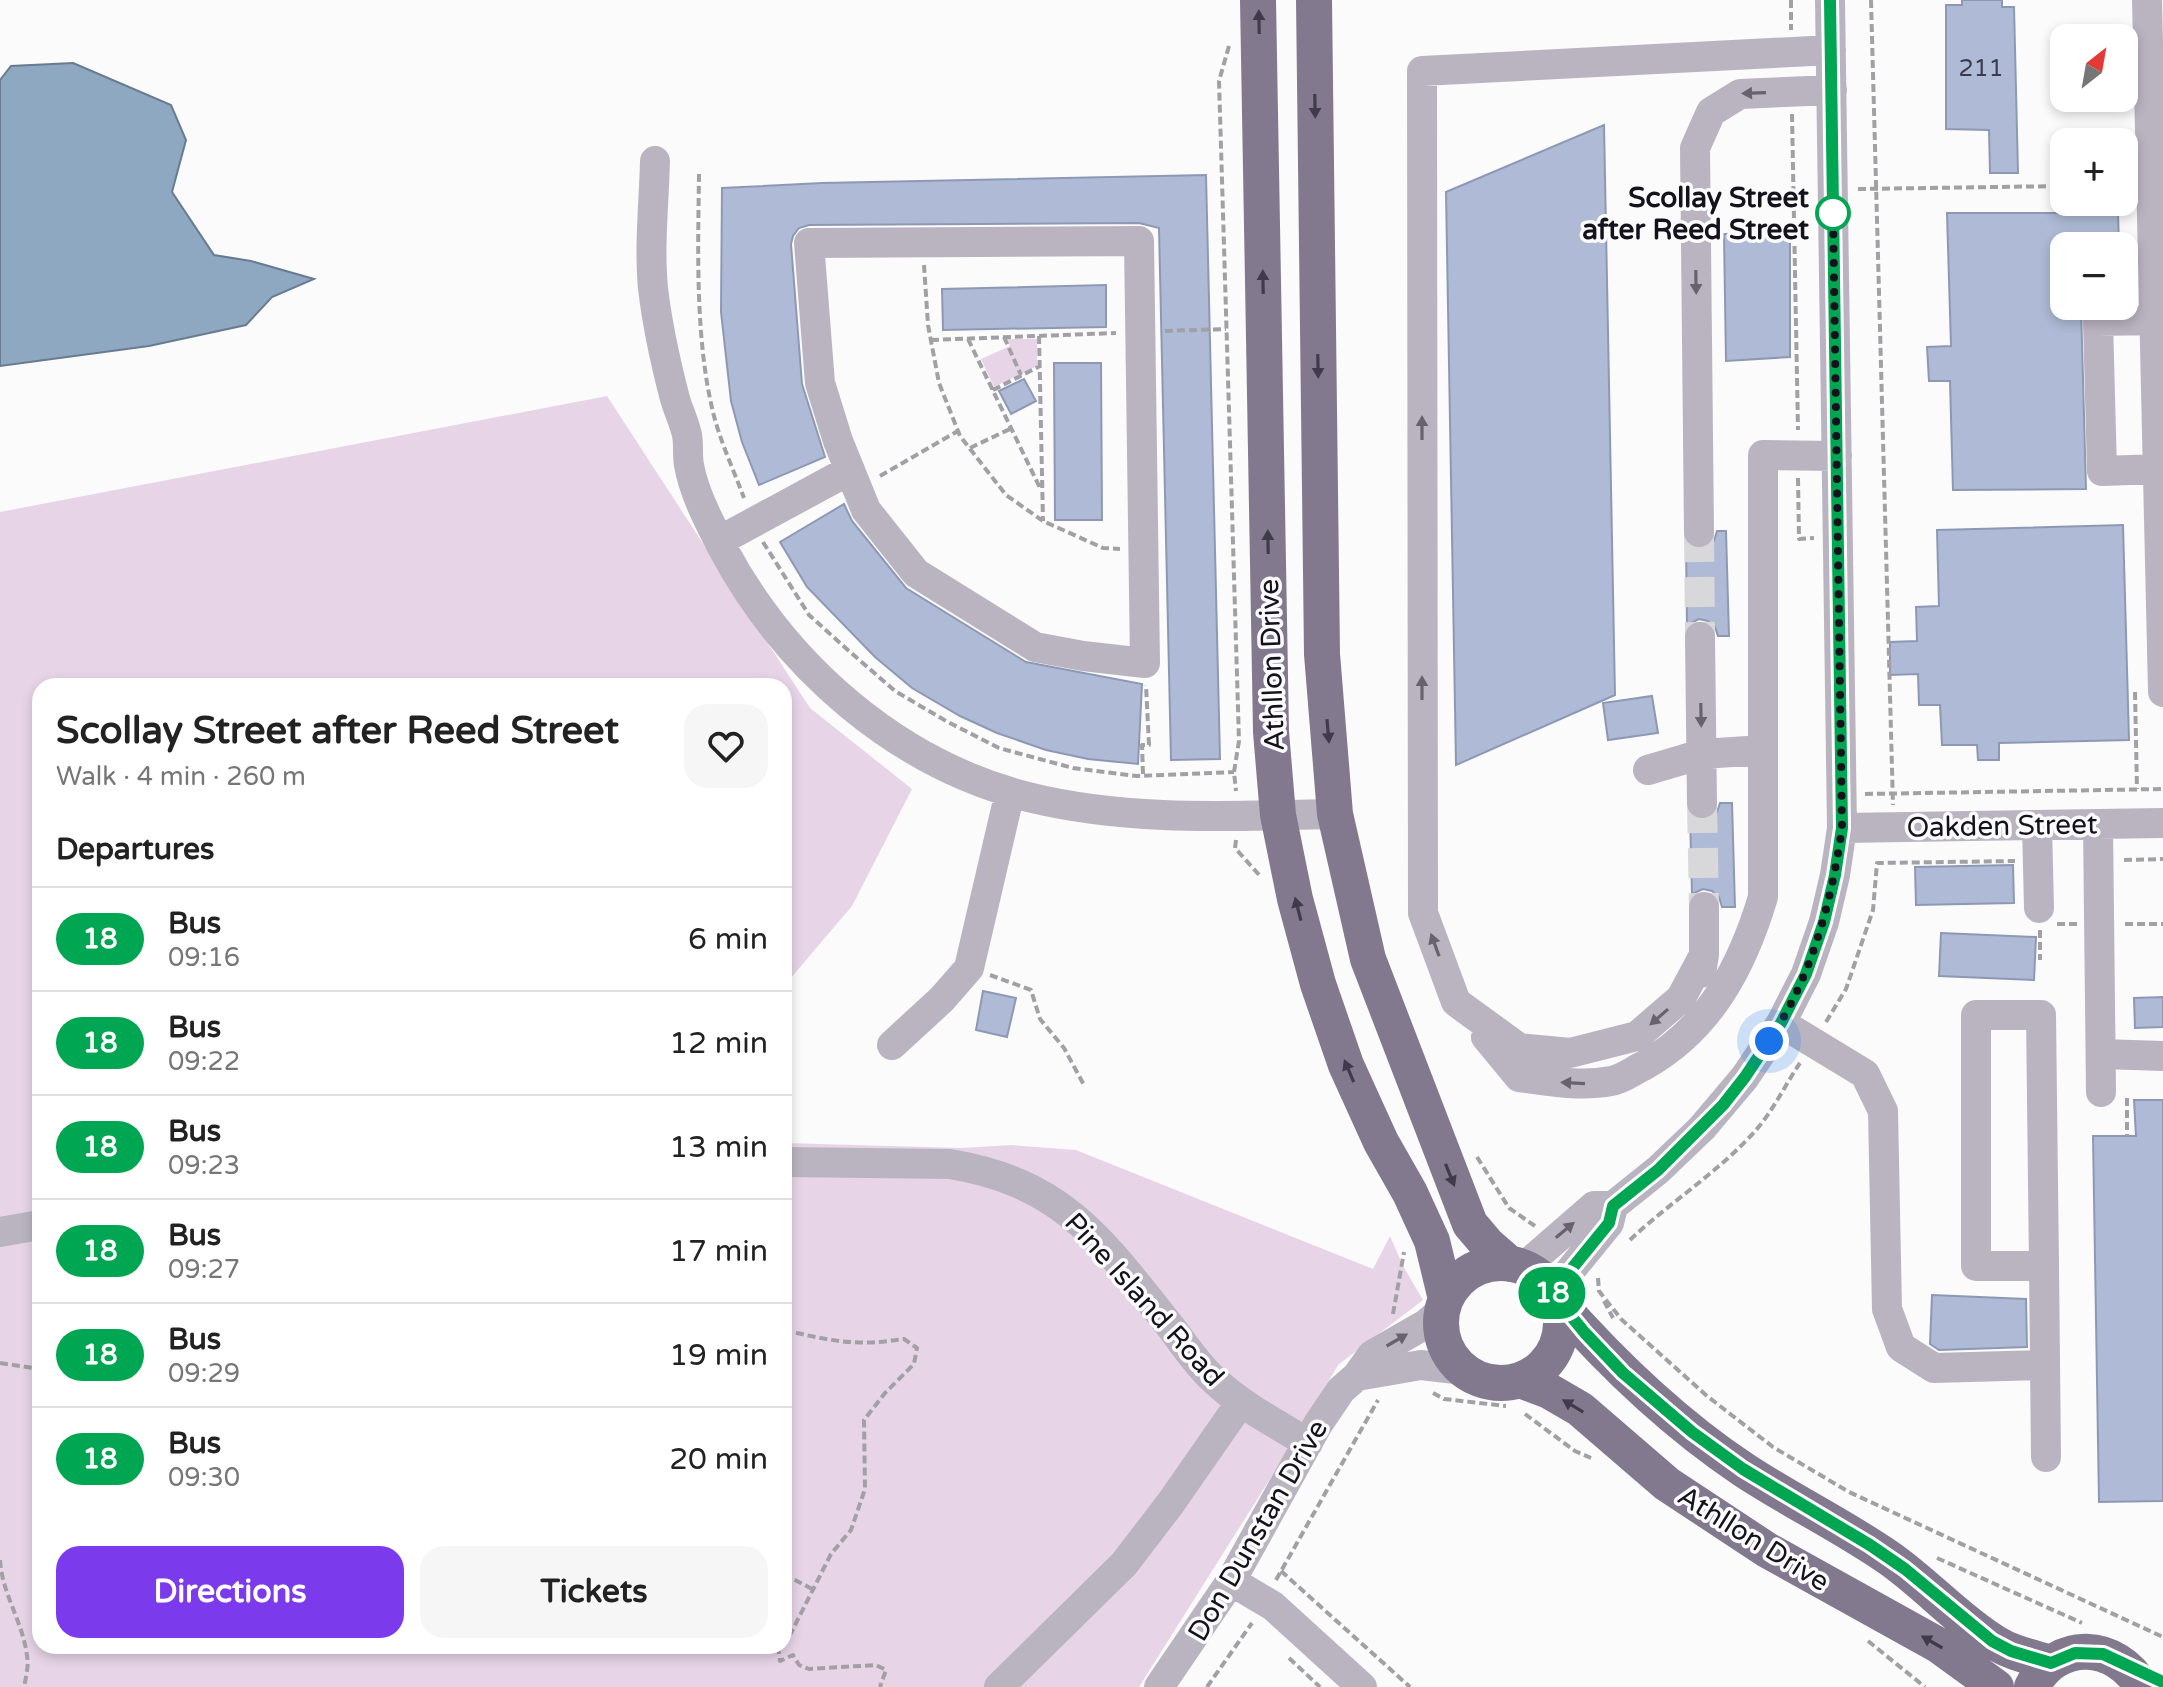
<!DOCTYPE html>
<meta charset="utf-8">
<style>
:root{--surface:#fff;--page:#f6f6f6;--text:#222;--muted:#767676;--line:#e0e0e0;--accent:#7c3aed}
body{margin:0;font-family:"Varela Round",sans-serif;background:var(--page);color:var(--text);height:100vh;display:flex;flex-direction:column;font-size:30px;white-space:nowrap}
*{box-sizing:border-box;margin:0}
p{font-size:26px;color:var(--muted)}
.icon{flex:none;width:44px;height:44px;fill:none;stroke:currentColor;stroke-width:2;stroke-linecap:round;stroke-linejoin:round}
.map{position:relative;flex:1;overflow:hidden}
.panel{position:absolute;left:32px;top:678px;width:760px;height:976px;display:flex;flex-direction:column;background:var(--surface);border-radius:24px;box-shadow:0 4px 12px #0003}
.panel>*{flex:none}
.badge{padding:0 16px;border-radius:26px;font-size:28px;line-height:52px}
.needle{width:52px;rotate:31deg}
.controls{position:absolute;left:2050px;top:24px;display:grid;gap:16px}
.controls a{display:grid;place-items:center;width:88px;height:88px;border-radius:16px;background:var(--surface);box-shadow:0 4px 12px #0003;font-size:40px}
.you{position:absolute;width:40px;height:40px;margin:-20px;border:6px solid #fff;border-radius:50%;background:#1a73e8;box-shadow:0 0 0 12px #1a73e833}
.map>.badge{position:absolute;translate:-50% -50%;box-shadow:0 0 0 4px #fff}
h2{padding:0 24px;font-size:30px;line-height:72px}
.round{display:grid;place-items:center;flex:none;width:84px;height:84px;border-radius:24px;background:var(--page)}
.summary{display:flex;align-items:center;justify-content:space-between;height:136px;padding:0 24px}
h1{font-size:38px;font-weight:700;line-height:60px}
.button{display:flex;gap:16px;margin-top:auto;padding:16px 24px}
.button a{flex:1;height:92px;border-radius:24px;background:var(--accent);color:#fff;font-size:32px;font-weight:700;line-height:92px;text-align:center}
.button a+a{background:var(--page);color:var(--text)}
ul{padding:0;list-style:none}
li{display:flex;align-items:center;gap:24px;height:104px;padding:0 24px;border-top:2px solid var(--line)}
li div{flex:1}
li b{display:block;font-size:30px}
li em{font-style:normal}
li .badge{min-width:88px;font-weight:700;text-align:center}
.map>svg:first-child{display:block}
.green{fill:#e7d5e7}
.water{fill:#8ea8c1;stroke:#697b90;stroke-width:2}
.building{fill:#aebad6;stroke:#8d99b4;stroke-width:2}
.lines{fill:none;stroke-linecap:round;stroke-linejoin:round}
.minor-tunnel{stroke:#d8d8da;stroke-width:30;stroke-dasharray:30 15;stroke-linecap:butt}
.path{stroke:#a1a1a5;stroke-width:4;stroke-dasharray:8 4;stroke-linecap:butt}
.minor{stroke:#bab4c1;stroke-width:30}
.major{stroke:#83798f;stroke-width:36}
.oneway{fill:#403b4b}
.oneway2{fill:#66636f}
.line-casing{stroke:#fff;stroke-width:18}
.line{stroke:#00a651;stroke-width:12}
.walk{stroke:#13121d;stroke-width:8;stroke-dasharray:0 14.4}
.stop-dot{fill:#fff;stroke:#00a651;stroke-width:4}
.labels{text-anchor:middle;stroke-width:7;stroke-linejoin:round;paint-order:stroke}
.number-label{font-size:24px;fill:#3a3c4b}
.stop-label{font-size:28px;font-weight:bold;fill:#13121d;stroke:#fbfbfb;text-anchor:end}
.street-label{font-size:28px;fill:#13121d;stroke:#fbfbfb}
</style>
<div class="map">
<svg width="2163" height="1687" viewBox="0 0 2163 1687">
<rect width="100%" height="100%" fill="#fbfbfb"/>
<path class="green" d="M1007,339H1037V366L994,387L981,359L1010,346Z
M607,396L810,708L912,789L852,906L784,986V686H40V1646H784V1143L962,1148L1011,1145L1076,1150L1373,1269L1390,1236L1403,1266L1423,1300L1338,1365L1297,1436L1139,1687H0V512Z"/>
<path class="water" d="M73,63L171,105L186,140L172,192L214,255L251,261L314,279L272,297L246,325L149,346L0,366V80L11,66Z"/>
<path class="building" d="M1962,0H2002V7H2014L2018,173H1990L1989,130L1946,129V5H1962Z
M1604,125L1615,695L1456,765L1446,192Z
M1206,175L1220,759L1171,760L1159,228L1139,223L809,225L799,228L793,236L791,244L802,384L825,457L759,485L742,442L731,401L721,312L722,188L822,183Z
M1947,213H2118L2119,246H2064V306H2081L2086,489L1953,490L1950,381H1929L1927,347L1951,346Z
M1790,233V357L1726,361L1724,234Z
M1106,285V327L943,330L942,289Z
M1054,363H1101L1102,520H1055Z
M1024,379L1036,401L1011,414L999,391Z
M844,504L852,521L906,588L1026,662L1142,684L1138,764L1088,759L1046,750L997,733L960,716L912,688L875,657L807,587L780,542Z
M2123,525L2129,740L1999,743V760H1978L1977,745H1942L1940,705H1919L1918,674L1890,675V642L1917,641L1916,607L1939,606L1937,530Z
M1717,531H1726L1729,636H1718L1715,627L1708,621L1699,619L1687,625L1686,544L1698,550L1707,548L1714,541Z
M1652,696L1658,733L1608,740L1603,703Z
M1720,803H1732L1735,907H1722L1719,897L1712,891L1703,889L1692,894L1690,815L1701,821L1710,819L1717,812Z
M2013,865L2014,903L1916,905L1915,867Z
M1941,933L2036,937L2034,980L1939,976Z
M983,991L1016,998L1007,1037L976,1030Z
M2163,997V1027L2135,1028L2134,998Z
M2134,1100H2163V1501L2099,1502L2093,1136H2136Z
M1932,1295L2026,1299L2027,1347L1939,1350L1930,1344Z"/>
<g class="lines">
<path class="minor-tunnel" d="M1699,532L1700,637
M1702,803L1704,907"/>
<path class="path" d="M1791,0V30
M1871,0L1893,805
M1229,46L1219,81L1239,741L1234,772L1236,791
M1792,114L1798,430
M699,174C698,251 695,342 714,416C721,443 734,471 744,498
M1858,189L2064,186
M924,265L928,325L939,383L960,436L1006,495L1043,521L1103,548L1120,549
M1165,331L1226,329
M1039,336L1043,521
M1004,337L1021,375
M968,339L1040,488
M931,340L1116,333
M993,390L1040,366
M970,448L1012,428
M880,476L958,431
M1798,478L1799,539L1814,538
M763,542L809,615L849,651L895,691L946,721L999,748L1073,768L1137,776L1234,772
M2135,692L2137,789
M1143,774L1142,745H1149L1146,685
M1865,794L2163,789
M1236,840L1235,848L1261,877
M2124,860L2163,859
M2057,924H2077
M2125,924H2163
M2040,930V960
M990,975L1031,990L1040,1019L1064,1048L1084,1085
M1826,1022L1846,989L1873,910L1877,863L2015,861
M2127,1098V1136
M1477,1157L1509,1208L1535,1226
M1630,1240C1670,1202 1719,1172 1756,1130C1773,1111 1785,1085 1800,1063
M1598,1278L1599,1291L1621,1319L1707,1396L1773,1447L1849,1492L2163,1637
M1604,1301L1613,1318
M1393,1314L1404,1252
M784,1333L793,1332C835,1342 860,1346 904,1339L917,1348L914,1364L885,1393L864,1420L865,1489L851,1530L831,1554L791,1633L784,1640
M0,1363L40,1369
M1433,1393L1444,1399L1506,1406
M1525,1414L1575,1451L1591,1458
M1937,1558L2082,1623
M0,1560C2,1594 23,1622 27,1656C29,1665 26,1677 24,1687
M1281,1571L1410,1687
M784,1574L812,1589
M1276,1580L1378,1400
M1868,1641L1925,1687
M778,1646L780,1661L793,1655L799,1665L809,1669L876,1665L886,1670L880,1687
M1289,1658L1320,1687
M1207,1687L1252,1623"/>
<path class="minor" d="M2147,0L2163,692
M655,161C654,203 649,246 653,288C657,323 665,360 674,395C677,408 684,421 687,435C689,445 687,455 689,465C694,494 710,523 723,549C786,667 897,764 1028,797C1129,822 1232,816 1335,814
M1139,241L1145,663L1083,656L1035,647L916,573L866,510L838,441L820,383L809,243Z
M2154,320L2098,321L2102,471L2158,469
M1699,532L1695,148L1711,112L1740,94L1832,90
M719,541L850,470
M1700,637L1702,803
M1648,770L1702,754L1763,750
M2098,824L2101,1092
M2037,825L2039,908
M1842,828L2163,823
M1704,955L1681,998L1637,1036L1570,1053L1519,1048L1456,1002L1423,913L1422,71L1831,50
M1701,973L1704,955V907
M1976,1015H2041L2044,1266H1976Z
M1781,1023L1865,1074L1883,1111L1887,1309L1901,1347L1934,1368L2045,1365
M1486,1037L1519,1077C1550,1081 1580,1087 1611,1081C1623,1079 1634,1070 1645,1065C1710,1028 1742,967 1763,897V455L1837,456
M892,1045L942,999L969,968L1010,792
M2101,1054L2163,1056
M784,1162L950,1164C1064,1183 1102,1241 1170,1326C1183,1343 1196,1363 1212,1378C1240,1405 1275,1423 1308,1443
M0,1232L40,1225
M2044,1266L2046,1457
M1524,1267L1594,1206H1613
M1552,1293L1609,1223L1613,1206L1658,1170L1702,1128L1745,1077L1781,1023L1806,974L1824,922L1835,875L1842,828L1830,0
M1357,1376L1421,1365L1464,1370
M1231,1581L1273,1606L1362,1687
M999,1687L1124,1564L1170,1504L1241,1402
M1159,1687L1231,1581L1318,1424L1341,1390L1357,1376L1372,1355L1426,1324L1442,1310"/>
<path class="major" d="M1258,0L1271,732L1278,815L1295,899L1318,984L1346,1065L1381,1142L1410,1193L1432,1241L1446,1299
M1314,0L1322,654L1335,814L1368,959L1470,1224L1487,1244L1510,1264
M1441 1323a60 60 0 1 1 120 0a60 60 0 1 1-120 0Z
M1555,1299C1611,1363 1672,1422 1744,1470C1791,1501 1843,1526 1889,1558C1925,1583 1959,1621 1994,1642C2011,1653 2031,1657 2051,1663
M1520,1380L1549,1391L1580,1409L1667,1484L1767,1550L1938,1645L1996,1687
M2032,1687C2057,1638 2116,1642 2142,1687"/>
</g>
<defs><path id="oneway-solid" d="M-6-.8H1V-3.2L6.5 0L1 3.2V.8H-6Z" transform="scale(2)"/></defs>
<g class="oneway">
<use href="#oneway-solid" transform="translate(1259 22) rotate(-91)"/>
<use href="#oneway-solid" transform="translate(1315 106) rotate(89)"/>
<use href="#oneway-solid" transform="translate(1263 282) rotate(-91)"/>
<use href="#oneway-solid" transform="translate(1318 366) rotate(89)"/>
<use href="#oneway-solid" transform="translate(1268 542) rotate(-91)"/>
<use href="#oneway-solid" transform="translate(1328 731) rotate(85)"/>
<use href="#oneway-solid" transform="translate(1298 909) rotate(-104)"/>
<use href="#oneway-solid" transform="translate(1349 1071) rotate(-113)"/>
<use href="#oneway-solid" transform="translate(1450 1175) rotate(68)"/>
<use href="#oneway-solid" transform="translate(1573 1406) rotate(-149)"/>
<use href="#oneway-solid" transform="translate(1932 1642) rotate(-150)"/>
</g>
<g class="oneway2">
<use href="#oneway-solid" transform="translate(1754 93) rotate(178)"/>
<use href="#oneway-solid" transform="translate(1696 282) rotate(89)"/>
<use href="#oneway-solid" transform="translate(1422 428) rotate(-90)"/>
<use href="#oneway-solid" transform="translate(1422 688) rotate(-90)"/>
<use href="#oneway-solid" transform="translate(1701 715) rotate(89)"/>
<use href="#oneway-solid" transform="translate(1435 945) rotate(-110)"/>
<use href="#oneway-solid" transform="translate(1659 1017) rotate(139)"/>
<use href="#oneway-solid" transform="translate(1573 1083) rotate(-177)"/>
<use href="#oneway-solid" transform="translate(1565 1230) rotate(-40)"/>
<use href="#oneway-solid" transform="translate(1397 1340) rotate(-30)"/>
</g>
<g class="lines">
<g class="line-casing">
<path id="line" d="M1830,0L1842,828L1835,875L1824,922L1806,974L1781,1023L1745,1077L1723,1105L1658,1170L1613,1206L1609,1223L1552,1293L1585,1333L1623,1373L1692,1432L1743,1469L1870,1545L1905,1569L1992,1641L2011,1651L2051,1663L2075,1653L2103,1654L2163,1682"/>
</g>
<use href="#line" class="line"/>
<path class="walk" d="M1769,1041C1812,976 1831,904 1842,828L1833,213"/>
</g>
<circle class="stop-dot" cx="1833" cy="213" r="16"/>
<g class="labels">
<g class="number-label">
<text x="1981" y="76">211</text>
</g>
<g class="stop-label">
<text x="1809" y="207">Scollay Street<tspan x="1809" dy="32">after Reed Street</tspan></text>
</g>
<g class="street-label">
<text transform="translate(1271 665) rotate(-92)" y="10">Athllon Drive</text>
<text transform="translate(2002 825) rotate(-1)" y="10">Oakden Street</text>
<text transform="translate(1145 1299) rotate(48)" y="10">Pine Island Road</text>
<text transform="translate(1257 1530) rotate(-60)" y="10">Don Dunstan Drive</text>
<text transform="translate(1754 1538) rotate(32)" y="10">Athllon Drive</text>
</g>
</g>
</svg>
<div class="controls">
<a><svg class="needle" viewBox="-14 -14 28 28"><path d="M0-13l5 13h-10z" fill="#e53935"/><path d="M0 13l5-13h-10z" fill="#767676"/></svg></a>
<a>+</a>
<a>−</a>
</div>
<div class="you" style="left:1769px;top:1041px"></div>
<b class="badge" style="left:1552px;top:1293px;background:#00a651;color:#fff">18</b>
<section class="panel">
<div class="summary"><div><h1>Scollay Street after Reed Street</h1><p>Walk · 4 min · 260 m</p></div><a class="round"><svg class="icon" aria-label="heart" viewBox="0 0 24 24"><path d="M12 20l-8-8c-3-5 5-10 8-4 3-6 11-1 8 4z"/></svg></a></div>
<h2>Departures</h2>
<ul>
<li><span class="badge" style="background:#00a651;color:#fff">18</span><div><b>Bus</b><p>09:16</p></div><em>6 min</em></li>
<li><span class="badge" style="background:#00a651;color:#fff">18</span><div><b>Bus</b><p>09:22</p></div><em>12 min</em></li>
<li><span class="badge" style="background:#00a651;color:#fff">18</span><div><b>Bus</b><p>09:23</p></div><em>13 min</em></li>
<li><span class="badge" style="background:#00a651;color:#fff">18</span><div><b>Bus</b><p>09:27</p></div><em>17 min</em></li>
<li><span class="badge" style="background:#00a651;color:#fff">18</span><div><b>Bus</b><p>09:29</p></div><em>19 min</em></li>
<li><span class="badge" style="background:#00a651;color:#fff">18</span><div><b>Bus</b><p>09:30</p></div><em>20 min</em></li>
</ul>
<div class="button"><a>Directions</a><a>Tickets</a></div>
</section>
</div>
